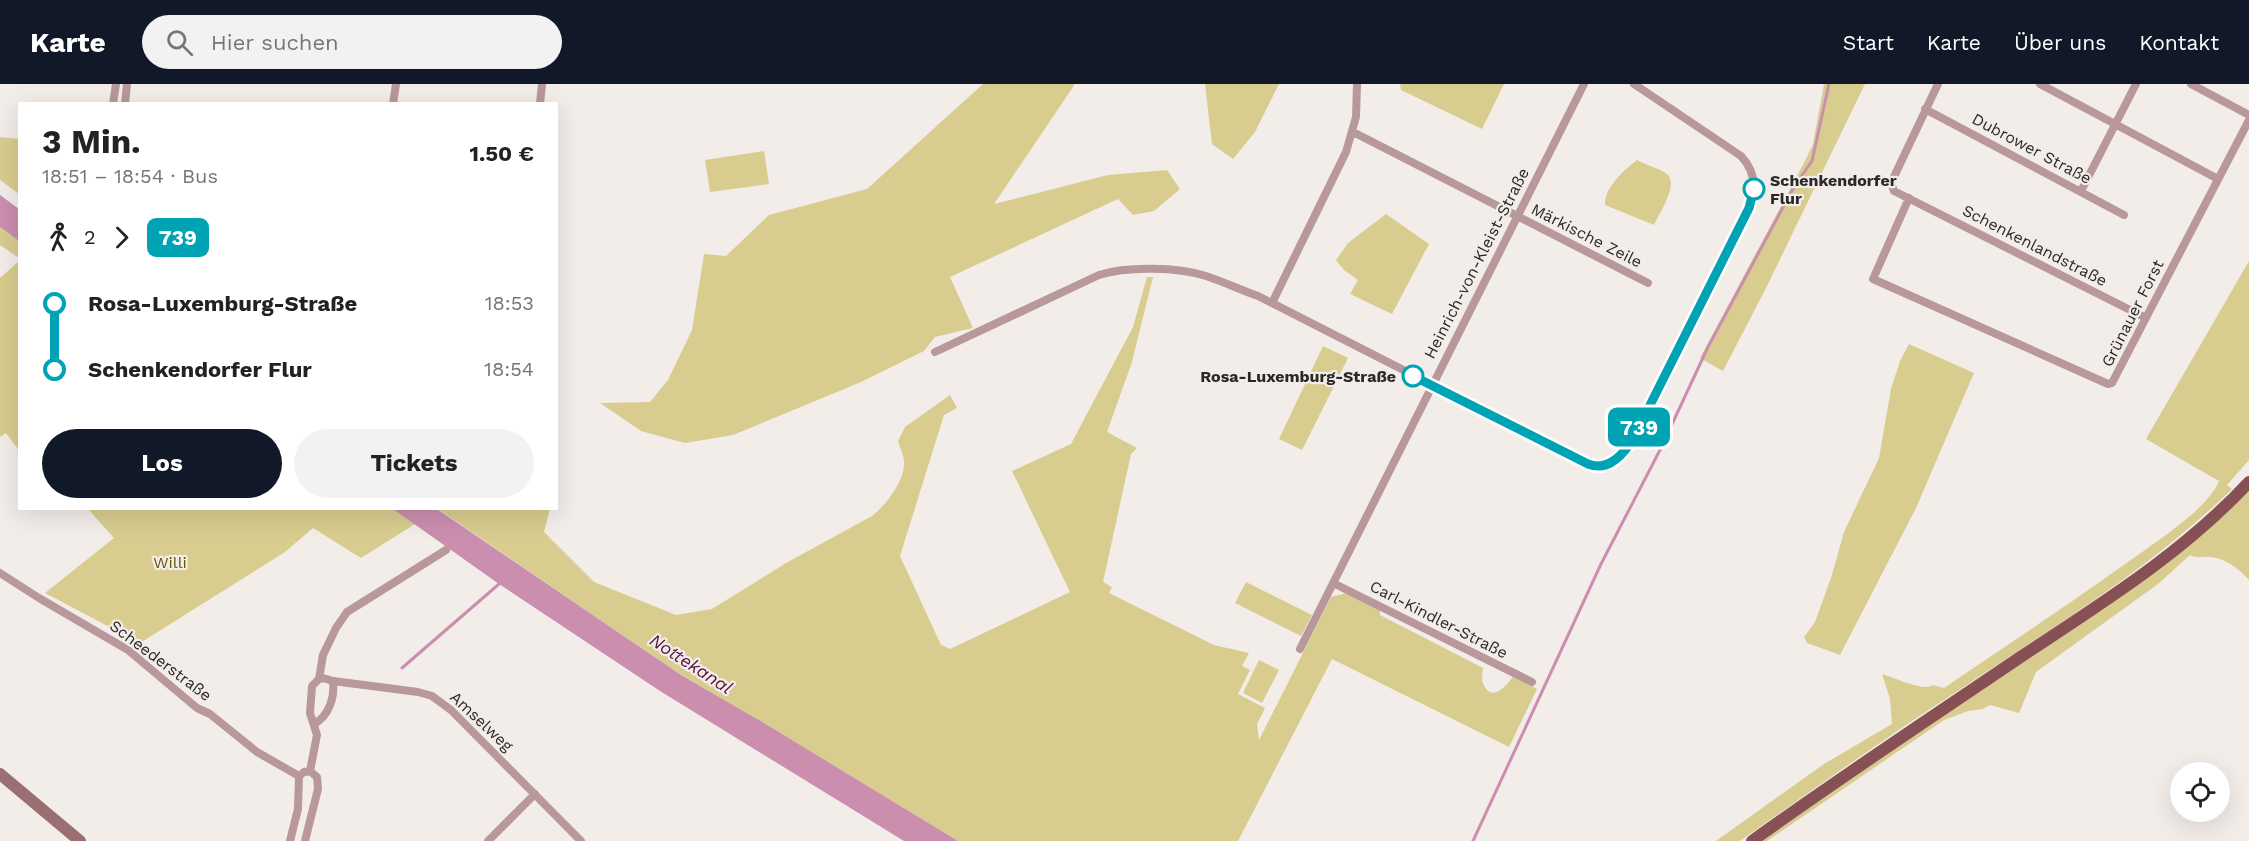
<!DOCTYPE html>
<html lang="de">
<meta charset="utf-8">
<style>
:root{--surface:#fff;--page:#f2f2f2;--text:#222;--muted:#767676;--accent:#111827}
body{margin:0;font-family:"Work Sans",sans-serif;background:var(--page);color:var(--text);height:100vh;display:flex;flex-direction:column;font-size:22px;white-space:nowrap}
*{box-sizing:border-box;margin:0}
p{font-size:20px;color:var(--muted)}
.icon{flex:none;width:33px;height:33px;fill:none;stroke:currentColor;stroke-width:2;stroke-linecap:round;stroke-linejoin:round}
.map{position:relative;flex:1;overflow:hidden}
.sheet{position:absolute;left:18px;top:18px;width:540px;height:408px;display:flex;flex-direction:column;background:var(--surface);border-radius:0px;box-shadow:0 6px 24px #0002}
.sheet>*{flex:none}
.badge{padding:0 12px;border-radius:9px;font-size:21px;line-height:39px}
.tools{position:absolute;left:2170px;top:678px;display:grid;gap:12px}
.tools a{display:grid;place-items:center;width:60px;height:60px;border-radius:50%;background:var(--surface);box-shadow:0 6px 24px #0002;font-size:30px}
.map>.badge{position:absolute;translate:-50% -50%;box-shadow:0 0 0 3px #fff}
.legs{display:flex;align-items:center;gap:9px;height:66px;padding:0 24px;font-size:20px}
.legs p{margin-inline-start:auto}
.summary{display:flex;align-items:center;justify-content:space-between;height:102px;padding:0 24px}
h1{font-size:33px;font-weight:700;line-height:45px}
.cta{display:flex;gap:12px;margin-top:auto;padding:12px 24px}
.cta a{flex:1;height:69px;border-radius:36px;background:var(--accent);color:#fff;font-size:24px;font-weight:700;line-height:69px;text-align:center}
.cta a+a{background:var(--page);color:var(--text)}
ul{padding:0 24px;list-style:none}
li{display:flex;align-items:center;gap:21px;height:66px;font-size:22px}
li i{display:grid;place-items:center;width:9px;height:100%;margin:0 8px;background:currentColor}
li i::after{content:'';width:15px;height:15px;margin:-8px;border:4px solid;border-radius:50%;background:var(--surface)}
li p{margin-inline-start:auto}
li:first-child i{background:linear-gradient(#0000 50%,currentColor 0)}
li:last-child i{background:linear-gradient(currentColor 50%,#0000 0)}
header{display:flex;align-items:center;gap:36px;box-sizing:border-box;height:84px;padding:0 30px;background:var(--accent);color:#fff}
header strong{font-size:28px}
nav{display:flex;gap:33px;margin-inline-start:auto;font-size:21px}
.search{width:420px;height:54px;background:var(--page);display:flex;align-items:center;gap:15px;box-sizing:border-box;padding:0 21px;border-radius:33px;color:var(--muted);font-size:22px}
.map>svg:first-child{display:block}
.green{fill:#d8cc8f}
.water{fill:#cb8eaf}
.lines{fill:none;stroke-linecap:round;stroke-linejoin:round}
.stream{stroke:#cb8eaf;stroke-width:3}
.minor{stroke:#b8989a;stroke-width:8}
.secondary{stroke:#9b6e71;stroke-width:12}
.primary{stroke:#865055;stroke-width:12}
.line-1-casing{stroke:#fff;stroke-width:14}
.line-1{stroke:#00a3b4;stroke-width:9}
.stop-1-dot{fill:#fff;stroke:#00a3b4;stroke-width:3}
.labels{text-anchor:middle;stroke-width:4.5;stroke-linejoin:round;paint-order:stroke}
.street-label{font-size:16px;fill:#2b2928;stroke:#f3edea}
.stop-label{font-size:16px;font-weight:bold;fill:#2b2928;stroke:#f3edea;text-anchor:start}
.park-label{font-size:16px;fill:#635500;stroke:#f3edea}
.water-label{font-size:18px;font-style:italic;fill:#59103f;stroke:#f3edea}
</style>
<header>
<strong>Karte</strong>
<div class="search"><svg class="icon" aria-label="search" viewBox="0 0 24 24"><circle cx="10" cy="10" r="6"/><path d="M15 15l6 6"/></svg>Hier suchen</div>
<nav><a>Start</a><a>Karte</a><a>Über uns</a><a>Kontakt</a></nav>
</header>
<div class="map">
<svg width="2249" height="757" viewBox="0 0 2249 757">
<rect width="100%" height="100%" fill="#f3edea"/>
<path class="green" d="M983,0H1075L994,120L1108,91L1167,86L1180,105L1154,127L1133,131L1118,115L950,193L973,244L935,253L924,267L861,298L733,351L685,359L641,347L600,319L650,318L668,296L692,246L704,170L726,172L769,131L867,105Z
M1205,0H1279L1255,48L1233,75L1212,60Z
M1400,0H1504L1482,45L1401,6Z
M1824,0H1865L1766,204L1723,287L1700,274L1805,77L1813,60Z
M0,53L19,55V110L0,96Z
M764,67L769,100L710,108L705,76Z
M1637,76C1644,80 1663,86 1668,91C1678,102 1659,130 1654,141L1605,121C1604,104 1624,86 1637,76Z
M1386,130L1429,160L1392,230L1350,210L1358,196L1344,186L1336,176L1348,159Z
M0,143L19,157V174L0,161Z
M19,177L20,364L18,365L6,349L0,353V194Z
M2249,177V376L2227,401L2232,405C2148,487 2047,547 1950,612C1879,658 1810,708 1740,757H1716L1824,680L1892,640L1890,615L1882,590C1896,594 1923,608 1933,601L1944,604C2006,562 2068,521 2128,478C2154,459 2207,426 2219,397L2146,355Z
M1147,193H1153L1132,278L1107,348L1137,364L1131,370L1103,498L1112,503L1109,509L1214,561L1249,569L1242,582L1250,586L1238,610L1265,624L1257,640L1259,656L1331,513L1347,509L1380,525V531L1483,584C1483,589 1481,594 1483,599C1491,620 1507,602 1513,592L1537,605L1509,663L1332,575L1238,757H958L769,642L681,591L438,425H550L544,448L594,498L676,531L712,525L786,479L872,432C885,422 904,398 904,380C905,374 900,364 898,357L905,343L950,311L957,324L944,331L900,472L941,561L950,565L1070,508L1012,387L1071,360L1133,243Z
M1909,260L1974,289L1916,424L1840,571L1807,559L1804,553L1815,538L1831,494L1844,448L1879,374L1891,305L1900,277Z
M1323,262L1348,274L1302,366L1279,355Z
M2249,403V496C2239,485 2227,475 2211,473C2203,472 2197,475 2190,471L2158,500L2036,588L2019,629L1990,621L1983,625L1968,627L1944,636L1767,757H1760L2045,562Z
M393,424L415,440L361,474L313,444L285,468L140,559L45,509L114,454L88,425Z
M1246,498L1312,531L1301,552L1235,519Z
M1259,576L1279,586L1262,619L1243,609Z"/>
<path class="water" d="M0,111L19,125V157L0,143Z
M393,425H437L681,591L769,642L958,757H904L660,607L499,500Z"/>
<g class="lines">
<path class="stream" d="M402,584L499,500
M1473,757L1601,480L1660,366L1708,263L1795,101L1812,77L1829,0"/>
<path class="minor" d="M1938,0L1891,99L1894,107L2146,234
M2040,0L2218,95
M2191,0L2249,31
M113,20L116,0
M125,20L127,0
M393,20L396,0
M540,20L542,0
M1925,25L2124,131
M1353,48L1648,199
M2081,107L2136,0
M1909,114L1873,195L2108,300L2112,299L2249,36
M1272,219L1346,68L1356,33L1357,0
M935,268L1099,191C1127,182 1178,183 1206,192C1224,198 1241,206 1258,212L1588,380C1608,388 1623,371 1633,355L1749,124C1757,105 1755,87 1741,72L1634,0
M0,489L39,514L128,566L197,624L210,630L257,668L299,692
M1333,499L1532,598
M1300,565L1584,0
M333,597L418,608L432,612L451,626L581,757
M314,640C329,632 335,613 333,597L323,594L319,595
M310,687L317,651L310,629L312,602L319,595L323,571L336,544L347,528L446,466
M290,757L298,725L299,692L304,688L310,687
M305,757L318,705L317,693L310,687
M488,757L535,710"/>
<path class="secondary" d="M0,690L80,757"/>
<path class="primary" d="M1752,757C1841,693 1932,633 2022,572C2102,519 2183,469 2249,398"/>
</g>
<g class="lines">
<g class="line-1-casing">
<path id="line-1" d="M1413,292L1588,380C1608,388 1623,371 1633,355L1749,124L1754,105"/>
</g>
<use href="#line-1" class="line-1"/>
</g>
<g class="stop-1-dot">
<circle cx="1754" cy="105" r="10"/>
<circle cx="1413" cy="292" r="10"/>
</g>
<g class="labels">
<g class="street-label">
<text transform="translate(2032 64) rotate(28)" y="6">Dubrower Straße</text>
<text transform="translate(1587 151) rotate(27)" y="6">Märkische Zeile</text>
<text transform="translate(2035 161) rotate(27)" y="6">Schenkenlandstraße</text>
<text transform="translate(1476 179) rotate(-63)" y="6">Heinrich-von-Kleist-Straße</text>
<text transform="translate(2132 229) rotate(-63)" y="6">Grünauer Forst</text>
<text transform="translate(1439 535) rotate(27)" y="6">Carl-Kindler-Straße</text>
<text transform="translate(161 576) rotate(37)" y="6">Scheederstraße</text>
<text transform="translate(482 637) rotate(43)" y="6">Amselweg</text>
</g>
<g class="stop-label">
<text x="1770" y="102">Schenkendorfer<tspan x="1770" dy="18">Flur</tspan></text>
<text x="1396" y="298" text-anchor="end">Rosa-Luxemburg-Straße</text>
</g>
<g class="park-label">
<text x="170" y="484">Willi</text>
</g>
<g class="water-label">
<text transform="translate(691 580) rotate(33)" y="6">Nottekanal</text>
</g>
</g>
</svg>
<div class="tools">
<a><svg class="icon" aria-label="locate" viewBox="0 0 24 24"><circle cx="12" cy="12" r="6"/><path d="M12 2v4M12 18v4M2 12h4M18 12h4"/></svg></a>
</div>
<b class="badge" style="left:1639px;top:343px;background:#00a3b4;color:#fff">739</b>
<section class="sheet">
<div class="summary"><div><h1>3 Min.</h1><p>18:51 – 18:54 · Bus</p></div><b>1.50 €</b></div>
<div class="legs"><svg class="icon" aria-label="walk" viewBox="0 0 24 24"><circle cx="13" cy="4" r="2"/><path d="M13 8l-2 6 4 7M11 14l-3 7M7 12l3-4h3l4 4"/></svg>2<svg class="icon" aria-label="forward" viewBox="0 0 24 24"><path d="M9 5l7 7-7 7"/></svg><b class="badge" style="background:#00a3b4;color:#fff">739</b></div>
<ul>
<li><i style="color:#00a3b4"></i><b>Rosa-Luxemburg-Straße</b><p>18:53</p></li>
<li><i style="color:#00a3b4"></i><b>Schenkendorfer Flur</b><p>18:54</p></li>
</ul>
<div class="cta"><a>Los</a><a>Tickets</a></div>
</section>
</div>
